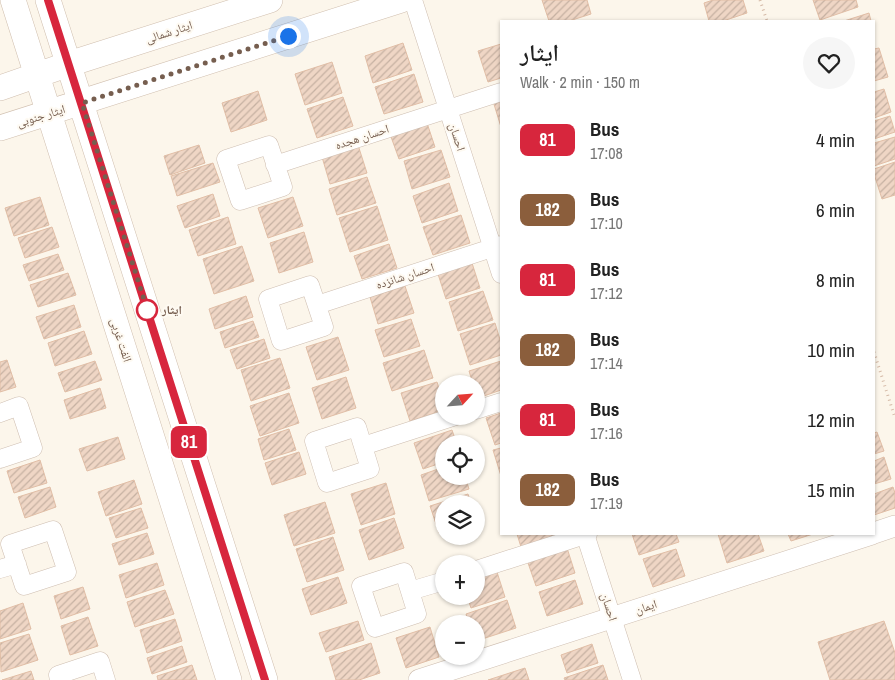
<!DOCTYPE html>
<meta charset="utf-8">
<style>
:root{--surface:#fff;--page:#f6f6f6;--text:#222;--muted:#767676}
body{margin:0;font-family:"Archivo Narrow","Noto Naskh Arabic",sans-serif;background:var(--page);color:var(--text);height:100vh;display:flex;flex-direction:column;font-size:19px;white-space:nowrap}
*{box-sizing:border-box;margin:0}
p{font-size:16px;color:var(--muted)}
.icon{flex:none;width:28px;height:28px;fill:none;stroke:currentColor;stroke-width:2;stroke-linecap:round;stroke-linejoin:round}
.map{position:relative;flex:1;overflow:hidden}
.panel{position:absolute;left:500px;top:20px;width:375px;height:515px;display:flex;flex-direction:column;background:var(--surface);border-radius:0px;box-shadow:0 1px 4px #0004}
.panel>*{flex:none}
.badge{padding:0 10px;border-radius:8px;font-size:18px;line-height:32px}
.needle{width:32px;rotate:64deg}
.controls{position:absolute;left:435px;top:375px;display:grid;gap:10px}
.controls a{display:grid;place-items:center;width:50px;height:50px;border-radius:50%;background:var(--surface);box-shadow:0 1px 4px #0004;font-size:25px}
.you{position:absolute;width:25px;height:25px;margin:-12px;border:4px solid #fff;border-radius:50%;background:#1a73e8;box-shadow:0 0 0 8px #1a73e833}
.map>.badge{position:absolute;translate:-50% -50%;box-shadow:0 0 0 2px #fff}
.round{display:grid;place-items:center;flex:none;width:52px;height:52px;border-radius:26px;background:var(--page)}
.headline{display:flex;align-items:center;justify-content:space-between;height:85px;padding:0 20px}
h1{font-size:24px;font-weight:600;line-height:38px}
ul{padding:0;list-style:none}
li{display:flex;align-items:center;gap:15px;height:70px;padding:0 20px}
li div{flex:1}
li b{display:block;font-size:19px}
li em{font-style:normal}
li .badge{min-width:55px;font-weight:700;text-align:center}
.map>svg:first-child{display:block}
.building{fill:url(#building-hatch);stroke:#e1bea6}
.lines{fill:none;stroke-linecap:round;stroke-linejoin:round}
.minor-casing{stroke:#cebeb1;stroke-width:19}
.tertiary-casing{stroke:#cebeb1;stroke-width:22}
.secondary-casing{stroke:#d0bfaf;stroke-width:26}
.path{stroke:#d5baa7;stroke-width:3;stroke-dasharray:1 4;stroke-linecap:butt}
.minor{stroke:#fff;stroke-width:18}
.tertiary{stroke:#fff;stroke-width:21}
.secondary{stroke:#fff;stroke-width:25}
.line-casing{stroke:#fff;stroke-width:11}
.line{stroke:#d7263d;stroke-width:8}
.walk{stroke:#765e4f;stroke-width:5;stroke-dasharray:0 9}
.stop-dot{fill:#fff;stroke:#d7263d;stroke-width:2.5}
.labels{text-anchor:middle;stroke-width:4;stroke-linejoin:round;paint-order:stroke}
.street-label{font-size:12px;fill:#765e4f;stroke:#fefaf2}
.stop-label{font-size:12px;font-weight:bold;fill:#765e4f;stroke:#fefaf2;text-anchor:start}
</style>
<div class="map">
<svg width="895" height="680" viewBox="0 0 895 680">
<defs>
<pattern id="building-hatch" width="6" height="6" patternUnits="userSpaceOnUse" patternTransform="scale(1.25)"><rect width="6" height="6" fill="#efd6c5"/><path d="M-1 1l2-2M0 6l6-6M5 7l2-2" fill="none" stroke="#c6b1a2"/></pattern>
</defs>
<rect width="100%" height="100%" fill="#fcf6eb"/>
<path class="building" d="M542,0H587L591,14L569,21H549Z
M713,0H743L747,13L723,21H709L704,3Z
M813,0H856L858,7L820,20Z
M869,13L871,21H844Z
M403,43L412,70L373,83L365,56Z
M501,44V78L488,82L478,51Z
M879,48L888,77L874,81V49Z
M332,62L342,93L305,105L295,74Z
M414,74L423,102L384,114L375,87Z
M884,89L891,112L874,118V92Z
M258,91L267,120L231,132L222,103Z
M343,97L353,126L317,138L307,109Z
M501,99V127L493,101Z
M890,116L895,132L874,139V121Z
M427,123L435,147L399,159L390,134Z
M895,137V159L874,166V143Z
M199,145L205,163L170,175L164,156Z
M358,145L367,173L330,184L322,157Z
M441,150L450,177L412,189L404,161Z
M895,162V195L882,199L874,174V169Z
M213,163L220,182L177,196L171,176Z
M367,177L376,203L337,215L329,189Z
M449,183L458,211L422,223L413,196Z
M213,194L220,216L185,228L177,206Z
M40,197L49,225L14,236L5,208Z
M293,197L303,226L268,238L258,208Z
M377,206L388,240L350,252L339,218Z
M461,215L470,243L433,255L423,227Z
M228,217L236,244L198,256L189,230Z
M52,227L59,247L25,258L18,238Z
M304,232L313,262L279,273L270,243Z
M389,244L397,268L362,279L354,256Z
M242,246L254,281L214,294L203,259Z
M58,254L64,270L29,281L23,265Z
M472,263L480,288L446,299L438,274Z
M68,273L76,295L38,307L30,285Z
M405,286L414,313L378,324L370,297Z
M483,291L493,320L458,331L449,302Z
M246,296L253,317L215,329L209,309Z
M74,305L81,327L44,339L36,317Z
M411,319L420,346L384,357L375,330Z
M253,321L259,337L225,348L220,332Z
M495,323L501,343V355L470,365L460,334Z
M84,331L92,354L55,366L48,343Z
M338,337L349,370L317,380L306,347Z
M264,339L270,358L237,369L230,350Z
M424,350L433,378L392,391L383,363Z
M280,358L290,388L251,401L241,370Z
M7,360L16,387L0,392V362Z
M95,361L102,380L65,392L58,373Z
M501,361V390L478,398L476,384H473L469,371Z
M346,377L356,408L322,419L312,388Z
M437,382L444,404V410L410,421L401,393Z
M100,388L106,408L70,419L64,400Z
M289,393L299,423L260,436L250,406Z
M501,413V443L495,445L486,418Z
M289,429L296,450L264,460L258,439Z
M452,430L457,444H444V462L423,469L414,443Z
M877,432L884,451L874,454V433Z
M118,437L125,459L87,471L79,449Z
M501,448V476L493,450Z
M299,452L306,474L272,485L265,463Z
M884,457L891,479L874,484V461Z
M40,460L47,483L14,493L7,471Z
M444,467V476H465L469,489L429,501L421,475Z
M134,480L142,504L106,516L98,492Z
M386,483L395,514L361,525L351,494Z
M50,487L56,507L25,518L18,497Z
M893,487L895,493V508L874,515V494Z
M468,494L471,504H444V532L439,533L430,506Z
M325,502L335,533L294,546L284,515Z
M141,508L148,528L116,538L109,518Z
M394,518L404,548L369,560L359,530Z
M147,533L154,554L119,565L112,544Z
M517,534H557L558,535L521,547Z
M632,534H676L679,542L639,555Z
M718,534H758L764,551L727,563Z
M788,534H813L791,541Z
M333,537L344,570L307,582L296,549Z
M567,548L575,573L536,586L527,560Z
M676,549L685,576L653,587L643,559Z
M157,563L164,585L126,598L119,575Z
M496,569L505,597L471,608L467,596H476V575Z
M338,577L347,603L311,615L302,589Z
M575,580L583,604L547,616L539,592Z
M83,587L90,609L61,619L54,596Z
M165,590L174,614L135,627L127,602Z
M507,600L516,628L476,641V624H469L466,614Z
M23,603L31,629L0,639V611Z
M88,617L98,646L70,655L61,626Z
M175,619L182,641L147,653L140,630Z
M358,621L364,640L326,652L319,633Z
M884,621L895,653V680H830L818,642Z
M430,627L439,657L406,668L396,638Z
M29,634L38,660L1,672L0,643Z
M371,643L380,673L359,680H336L329,657Z
M592,644L598,663L567,673L561,655Z
M182,646L187,662L152,674L147,658Z
M192,665L197,680H158L157,676Z
M603,665L608,680H565L564,678Z
M525,668L529,680H488Z
M31,671L34,680H2Z"/>
<g class="lines">
<g class="minor-casing">
<path id="minor" d="M413,0L501,274
M269,145L283,187L240,201L226,159Z
M275,165L501,92
M310,285L324,327L281,341L268,299Z
M317,305L501,245
M476,410L501,402
M0,413L19,406L33,448L0,459
M357,427L370,469L327,483L314,441Z
M363,446L456,416
M53,530L67,572L24,586L10,544Z
M585,534L632,680
M0,569L17,564
M476,570L588,534
M404,572L417,614L375,628L361,586Z
M410,591L444,581
M59,680L58,675L100,661L106,680"/>
</g>
<g class="tertiary-casing">
<path id="tertiary" d="M874,533L895,526
M419,680L872,534"/>
</g>
<g class="secondary-casing">
<path id="secondary" d="M13,0L229,680
M48,0L265,680
M0,88L69,64L270,0
M0,128L401,0"/>
</g>
<path class="path" d="M760,0L767,21
M874,352L895,418"/>
<use href="#minor" class="minor"/>
<use href="#tertiary" class="tertiary"/>
<use href="#secondary" class="secondary"/>
</g>
<g class="lines">
<g class="line-casing">
<path id="line" d="M48,0L265,680"/>
</g>
<use href="#line" class="line"/>
<path class="walk" d="M147,310L148,312L82,103L288,36"/>
</g>
<circle class="stop-dot" cx="147" cy="310" r="10"/>
<g class="labels">
<g class="street-label">
<text transform="translate(169 32) rotate(-18)" y="4">ایثار شمالی</text>
<text transform="translate(41 116) rotate(-17)" y="4">ایثار جنوبی</text>
<text transform="translate(362 137) rotate(-18)" y="4">احسان هجده</text>
<text transform="translate(457 137) rotate(72)" y="4">احسان</text>
<text transform="translate(405 276) rotate(-18)" y="4">احسان شانزده</text>
<text transform="translate(121 340) rotate(72)" y="4">الفت غربی</text>
<text transform="translate(609 607) rotate(72)" y="4">احسان</text>
<text transform="translate(646 607) rotate(-18)" y="4">ایمان</text>
</g>
<g class="stop-label">
<text x="162" y="314">ایثار</text>
</g>
</g>
</svg>
<div class="controls">
<a><svg class="needle" viewBox="-14 -14 28 28"><path d="M0-13l5 13h-10z" fill="#e53935"/><path d="M0 13l5-13h-10z" fill="#767676"/></svg></a>
<a><svg class="icon" aria-label="locate" viewBox="0 0 24 24"><circle cx="12" cy="12" r="6"/><path d="M12 2v4M12 18v4M2 12h4M18 12h4"/></svg></a>
<a><svg class="icon" aria-label="layers" viewBox="0 0 24 24"><path d="M12 4l9 5-9 5-9-5zM3 14l9 5 9-5"/></svg></a>
<a>+</a>
<a>−</a>
</div>
<div class="you" style="left:288px;top:36px"></div>
<b class="badge" style="left:189px;top:442px;background:#d7263d;color:#fff">81</b>
<section class="panel">
<div class="headline"><div><h1>ایثار</h1><p>Walk · 2 min · 150 m</p></div><a class="round"><svg class="icon" aria-label="heart" viewBox="0 0 24 24"><path d="M12 20l-8-8c-3-5 5-10 8-4 3-6 11-1 8 4z"/></svg></a></div>
<ul>
<li><span class="badge" style="background:#d7263d;color:#fff">81</span><div><b>Bus</b><p>17:08</p></div><em>4 min</em></li>
<li><span class="badge" style="background:#8b5e3c;color:#fff">182</span><div><b>Bus</b><p>17:10</p></div><em>6 min</em></li>
<li><span class="badge" style="background:#d7263d;color:#fff">81</span><div><b>Bus</b><p>17:12</p></div><em>8 min</em></li>
<li><span class="badge" style="background:#8b5e3c;color:#fff">182</span><div><b>Bus</b><p>17:14</p></div><em>10 min</em></li>
<li><span class="badge" style="background:#d7263d;color:#fff">81</span><div><b>Bus</b><p>17:16</p></div><em>12 min</em></li>
<li><span class="badge" style="background:#8b5e3c;color:#fff">182</span><div><b>Bus</b><p>17:19</p></div><em>15 min</em></li>
</ul>
</section>
</div>
